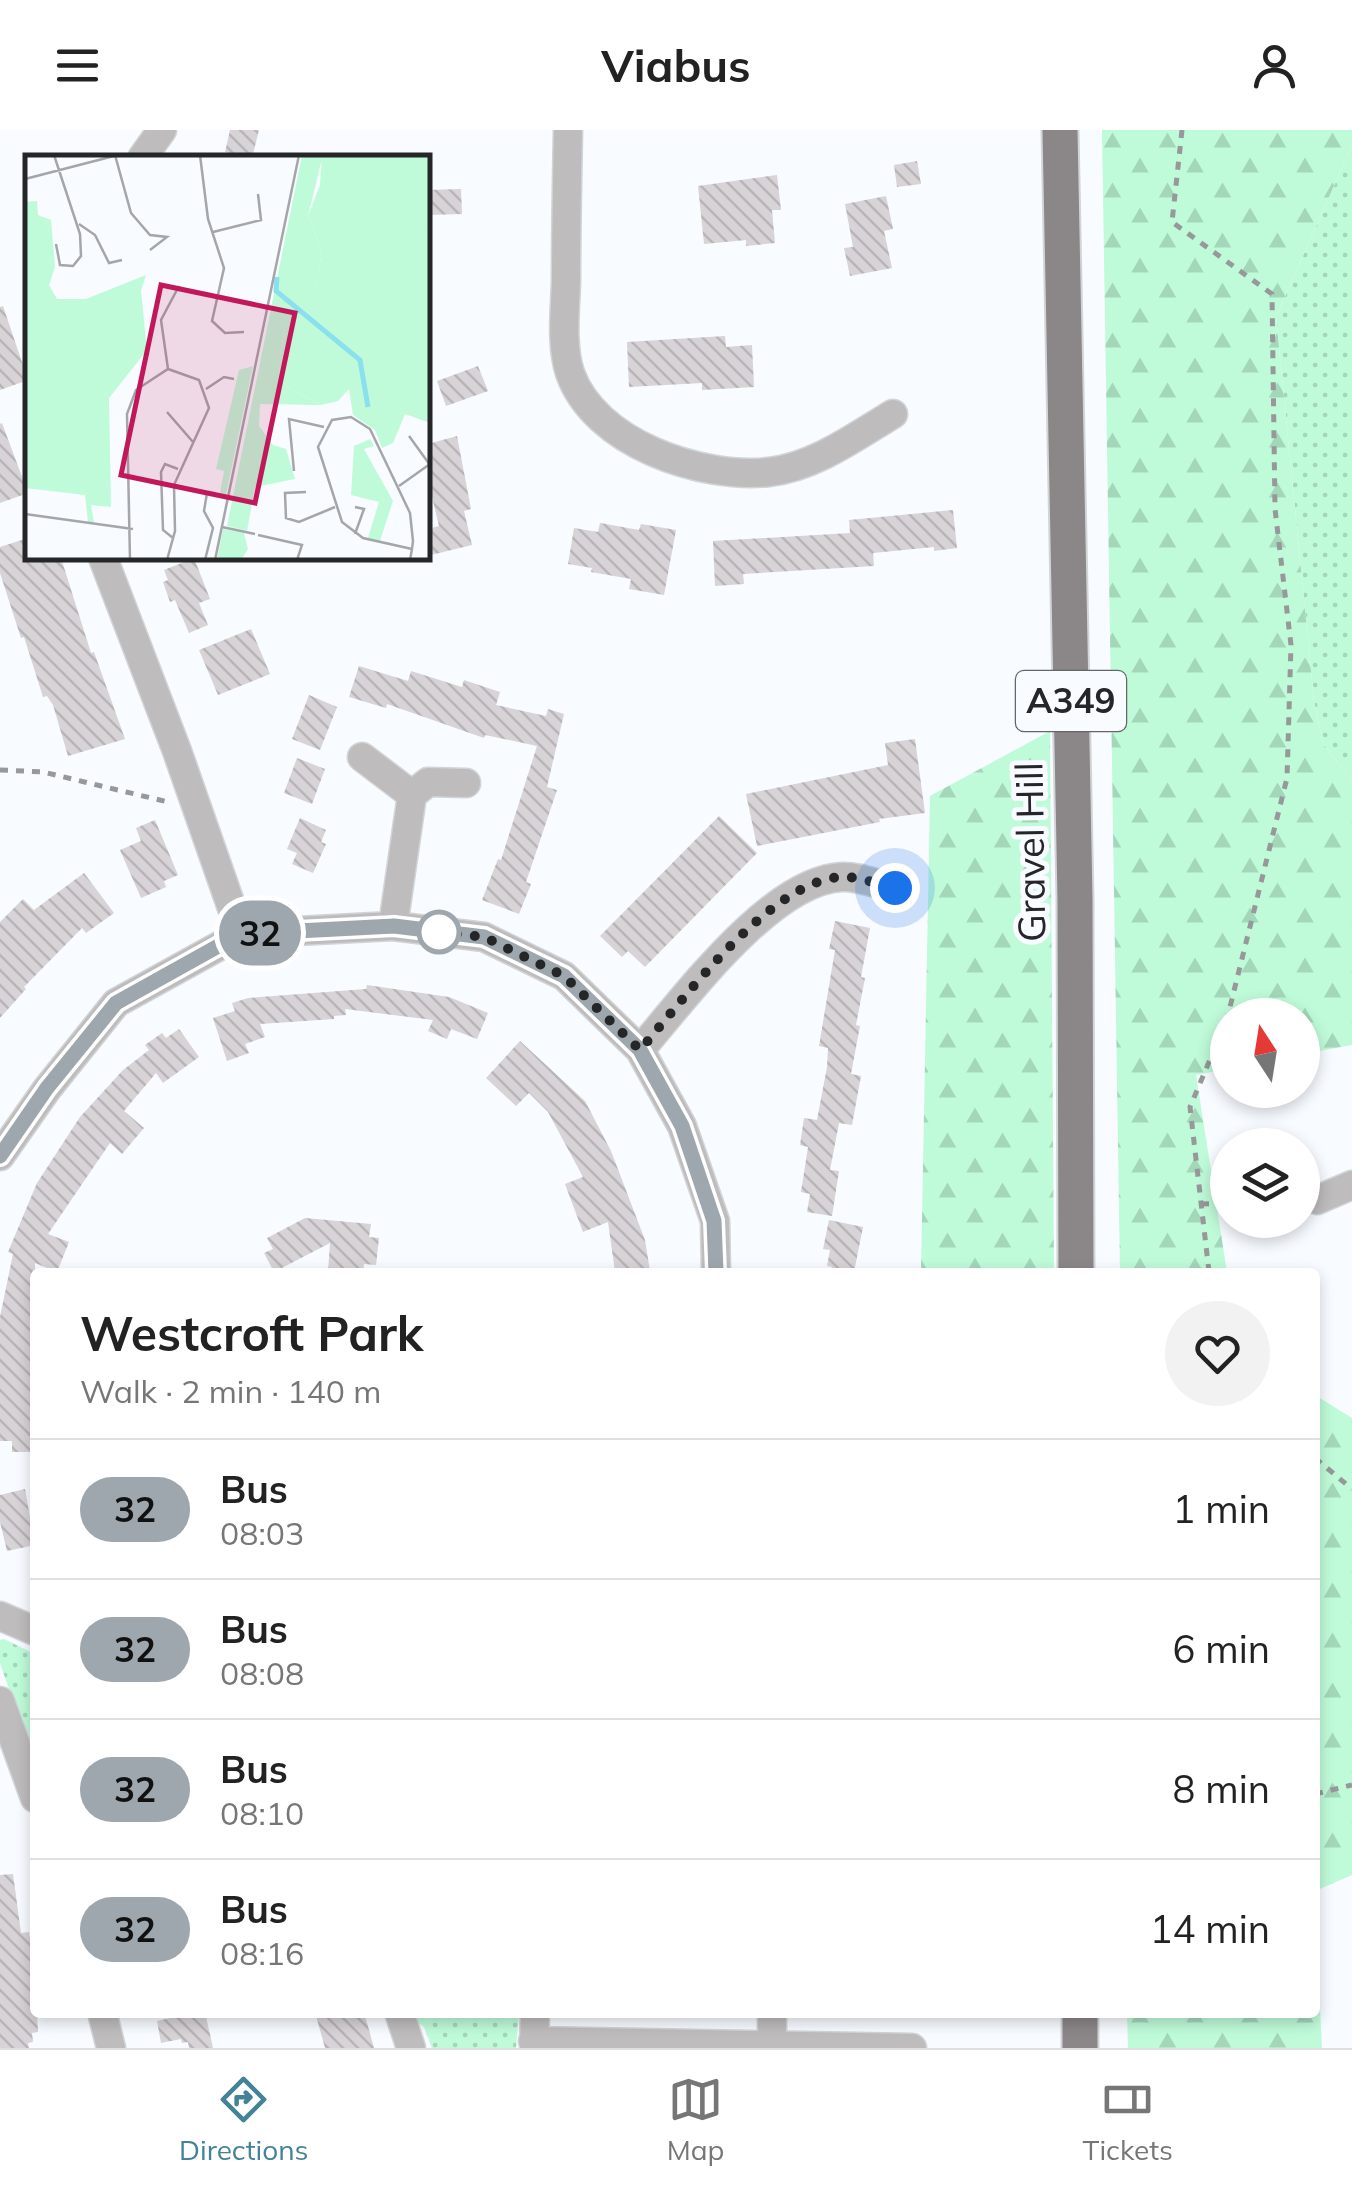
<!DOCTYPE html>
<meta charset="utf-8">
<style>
:root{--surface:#fff;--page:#f2f2f2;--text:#222;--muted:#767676;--line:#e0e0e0;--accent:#448397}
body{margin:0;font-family:Mulish,sans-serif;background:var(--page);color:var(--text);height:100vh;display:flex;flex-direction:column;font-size:38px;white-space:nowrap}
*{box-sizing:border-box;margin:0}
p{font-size:32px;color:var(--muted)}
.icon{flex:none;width:55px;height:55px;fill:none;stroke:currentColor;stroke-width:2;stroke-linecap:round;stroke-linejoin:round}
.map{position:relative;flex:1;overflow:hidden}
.sheet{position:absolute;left:30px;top:1138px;width:1290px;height:750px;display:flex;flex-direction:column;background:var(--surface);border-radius:10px;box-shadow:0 5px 15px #0003}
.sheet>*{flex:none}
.badge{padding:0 20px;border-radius:32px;font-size:35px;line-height:65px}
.needle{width:65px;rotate:348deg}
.buttons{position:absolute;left:1210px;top:868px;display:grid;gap:20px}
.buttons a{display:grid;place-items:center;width:110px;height:110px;border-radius:50%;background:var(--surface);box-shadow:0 5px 15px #0003;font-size:50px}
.you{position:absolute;width:50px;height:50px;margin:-25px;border:8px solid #fff;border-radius:50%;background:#1a73e8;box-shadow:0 0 0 15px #1a73e833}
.map>.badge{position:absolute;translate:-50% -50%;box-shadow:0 0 0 5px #fff}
.round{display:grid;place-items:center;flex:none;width:105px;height:105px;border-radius:52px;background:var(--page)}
.head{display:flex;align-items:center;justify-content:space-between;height:170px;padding:0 50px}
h1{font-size:48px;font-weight:700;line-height:75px}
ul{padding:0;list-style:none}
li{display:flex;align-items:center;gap:30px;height:140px;padding:0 50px;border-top:2px solid var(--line)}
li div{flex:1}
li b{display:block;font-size:38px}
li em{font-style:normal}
li .badge{min-width:110px;font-weight:700;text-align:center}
header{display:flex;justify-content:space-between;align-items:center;height:130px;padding:0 50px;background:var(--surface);font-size:45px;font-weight:700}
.tabs{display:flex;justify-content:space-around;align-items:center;height:140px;border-top:2px solid var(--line);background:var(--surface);font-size:28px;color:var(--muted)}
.tabs a{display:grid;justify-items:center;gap:5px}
.tabs .on{color:var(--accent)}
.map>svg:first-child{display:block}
.grass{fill:url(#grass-dots)}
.forest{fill:url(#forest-firs)}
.building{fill:url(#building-back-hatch)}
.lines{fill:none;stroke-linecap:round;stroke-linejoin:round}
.minor-casing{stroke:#d2d5d8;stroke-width:31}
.major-casing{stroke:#d2d5d8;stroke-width:39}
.path{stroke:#96989a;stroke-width:5;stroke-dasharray:8 8;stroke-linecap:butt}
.minor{stroke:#bebcbc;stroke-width:28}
.major{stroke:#8b8687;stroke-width:35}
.line-casing{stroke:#fff;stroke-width:22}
.line{stroke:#9ea7ad;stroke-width:15}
.walk{stroke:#252627;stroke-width:10;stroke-dasharray:0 18}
.stop-dot{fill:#fff;stroke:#9ea7ad;stroke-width:5}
.labels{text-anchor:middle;stroke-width:10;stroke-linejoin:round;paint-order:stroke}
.shield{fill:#f8fbff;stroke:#646668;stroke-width:2.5}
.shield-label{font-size:35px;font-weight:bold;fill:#252627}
.street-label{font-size:38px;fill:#252627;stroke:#f8fbff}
.inset-river{fill:none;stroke:#8be0ed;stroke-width:5}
.inset-road{fill:none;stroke:#a4a6a9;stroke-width:2.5}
.view{fill:#c2185b;fill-opacity:0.15;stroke:#c2185b;stroke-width:5}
.inset-edge{fill:none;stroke:#252627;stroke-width:5}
</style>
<header><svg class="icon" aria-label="menu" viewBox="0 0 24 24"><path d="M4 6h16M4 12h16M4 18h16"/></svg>Viabus<svg class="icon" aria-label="person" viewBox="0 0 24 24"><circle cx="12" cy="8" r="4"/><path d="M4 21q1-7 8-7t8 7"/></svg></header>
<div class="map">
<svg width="1352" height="1918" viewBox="0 0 1352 1918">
<defs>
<pattern id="grass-dots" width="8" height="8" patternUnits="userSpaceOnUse" patternTransform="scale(2.5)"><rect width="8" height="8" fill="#bffbd9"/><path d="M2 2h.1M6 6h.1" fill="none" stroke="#a4d7ba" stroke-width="1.8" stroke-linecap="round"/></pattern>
<pattern id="forest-firs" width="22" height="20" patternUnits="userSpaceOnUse" patternTransform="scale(2.5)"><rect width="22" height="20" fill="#bffbd9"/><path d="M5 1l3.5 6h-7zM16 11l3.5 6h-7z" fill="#a4d7ba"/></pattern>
<pattern id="building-back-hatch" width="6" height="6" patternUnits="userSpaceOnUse" patternTransform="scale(2.5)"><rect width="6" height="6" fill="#d7d3d6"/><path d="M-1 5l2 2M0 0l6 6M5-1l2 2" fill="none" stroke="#b8b5b8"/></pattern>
</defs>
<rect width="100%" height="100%" fill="#f8fbff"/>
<path class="grass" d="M1352,15V650L1323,614L1314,571L1276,187Z
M4,1509L35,1524V1634L0,1533V1510Z
M410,1883H519L516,1918H432L424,1897L411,1888Z"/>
<path class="forest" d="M1102,0H1352V15L1276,187L1314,571L1323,614L1352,650V915L1303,924L1302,885H1228L1227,939L1196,945L1227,1142H1120Z
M1050,601L1054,1142H921L930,666Z
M1315,1265L1352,1288V1745L1315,1761Z
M1315,1776L1322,1918H1128L1127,1883L1315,1882Z"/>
<path class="building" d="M230,0H259L252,28L225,22Z
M917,31L921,54L897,57L894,35Z
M777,45L781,80H772L775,113L746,116V110L704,114L698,56Z
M461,59L462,84L428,85V60Z
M886,66L893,99L884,101L892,138L850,146L844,118L853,117L845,74Z
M3,176L28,250L0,260V177Z
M725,206L726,217L752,215L754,257L702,260V253L629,257L627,212Z
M478,236L488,261L446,276L437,251Z
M2,293L28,363L0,373V294Z
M457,306L471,379L464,381L472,415L431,425L428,399L439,396L428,350V314Z
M953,380L957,418L934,421V417L873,423L874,436L743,444L744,454L715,456L713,411L850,403L849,390Z
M600,393L639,400L641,394L676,400L664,465L629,459L631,449L591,442L592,438L568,434L574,398L598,402Z
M28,408V428H61L91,523L94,522L125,609L68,626L53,575L47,566L43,567L24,507L21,508L0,443V417Z
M194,428L210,469L199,473L208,495L189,503L175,470L170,472L163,452L168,450L164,440Z
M251,499L270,544L218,565L199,520Z
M359,536L408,551L411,541L462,557L464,550L500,562L496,575L546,586L548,579L564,584L547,657L557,660L526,752L531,754L519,784L482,770L498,729L501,730L537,616L485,605L484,608L387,574L386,578L349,567Z
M309,565L337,577L320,620L292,609Z
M915,609L925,683L879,689L880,692L757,716L746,664L888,635L885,613Z
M297,628L325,639L312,674L284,663Z
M719,686L757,723L645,837L628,821L622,827L600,806Z
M300,688L326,700L321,712L326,714L313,743L292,734L297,723L287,719Z
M155,690L178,745L164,751L166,757L141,768L120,720L141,711L136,698Z
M84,743L114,783L86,803L82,798L24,857L26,859L0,888V792L23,769L34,780Z
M835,791L870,798L861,847L865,848L856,895L860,896L851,944L861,946L852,995L839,993L830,1040L839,1041L832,1086L807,1082L810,1064L801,1062L808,1017L800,1015L804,988L817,990L827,937L828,918L819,916L835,820L829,819Z
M367,855L449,867L488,883L477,909L451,899L447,909L428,901L433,890L345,879L346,885L334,886V889L260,894L265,907L245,914L249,923L227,931L213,888L235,881L232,873L248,868L366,859Z
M179,899L199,927L163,953L156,943L124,981L144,998L122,1024L110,1013L48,1104L69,1112L57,1142L35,1133V1322H12V1311H0V1187L13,1124L8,1122L37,1053L80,987L123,940L149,920L145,915L162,903L166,908Z
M520,911L585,971L611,1021L645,1110L650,1141L615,1142L608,1092L583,1102L565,1054L583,1047L548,982L529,963L516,976L486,948Z
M305,1088L371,1094L369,1107L379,1108L376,1135L364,1134L363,1142H328L330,1113L274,1142L264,1123L273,1119L267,1108Z
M829,1090L863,1097L854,1142H830L832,1137L827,1136L830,1120L823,1119Z
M25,1359L35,1415L7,1421L0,1392V1365Z
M13,1744L21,1803L29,1802L35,1840L38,1902L32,1903L33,1912L28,1913L29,1918H0V1745Z
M178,1882H205L213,1918H189L188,1912L182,1913L181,1909L161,1913L157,1891L179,1886Z
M315,1882H364L374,1918H325Z"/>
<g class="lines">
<g class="minor-casing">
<path id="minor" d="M568,0C567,51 566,102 566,152C565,181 561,216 570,243C595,314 701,349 769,342C814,337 855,307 893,284
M142,28L162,0
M103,428L177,621L241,804
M362,627L412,665
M393,796L412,665L428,652L466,653
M640,920C685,868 771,750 842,747C858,746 879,755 895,758
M0,1026L47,959L116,873L241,804L393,796L484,807L564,846L640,920L682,996L715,1091L716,1142
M1317,1070L1352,1055
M0,1486L35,1501
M0,1571L35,1668
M102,1882L111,1918
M399,1882L411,1918
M772,1882V1915
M533,1911L912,1918
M534,1918L535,1882"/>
</g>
<g class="major-casing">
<path id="major" d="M1060,0L1075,769L1076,1142
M1080,1882V1918"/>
</g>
<path class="path" d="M1182,0L1172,92L1272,164L1275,379L1291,515L1287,648L1228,885
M0,640L43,642L168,672
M1201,1074L1228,1073
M1209,1142L1190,977L1228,887
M1315,1328L1352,1359
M1315,1664L1352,1655"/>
<use href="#minor" class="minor"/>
<use href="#major" class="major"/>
</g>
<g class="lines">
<g class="line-casing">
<path id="line" d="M0,1026L47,958L116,873L240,804L394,796L484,807L564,846L640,920L682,996L714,1091L716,1142"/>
</g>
<use href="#line" class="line"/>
<path class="walk" d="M439,802L484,807L564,846L640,920C684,869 771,750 842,747C858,746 879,755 895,758"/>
</g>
<circle class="stop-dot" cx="439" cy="802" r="20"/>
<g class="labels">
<rect class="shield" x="1016" y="541" width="110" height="60" rx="8"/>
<g class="shield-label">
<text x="1071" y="583">A349</text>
</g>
<g class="street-label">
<text transform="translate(1031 722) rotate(-91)" y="13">Gravel Hill</text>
</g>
</g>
<g transform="translate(25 25)">
<rect width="405" height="405" fill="#f8fbff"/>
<path d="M297,0H405V268L380,259L368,288L357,293L350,275L328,260L324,234L313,246L296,250L261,231L254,218L259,175L291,130L297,96L283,61L295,30Z" fill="#bffbd9"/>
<path d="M277,0H345L396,44L405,69L389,84L379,67L356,71V84L324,90L341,75L315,32L330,9L321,6L316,14L313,3L296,8L283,61L297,96L291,131L259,175L254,218L261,231L296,250L235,249L234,271L248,290L261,294L270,324L230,332L222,376L202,371ZM228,211L201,340L195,338L199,316L191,314L214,215ZM345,284L349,291L339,294L368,346L355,386L343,383L354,347L326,340L329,291ZM198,374L219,378L223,394L216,405H192Z" fill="#bffbd9"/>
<path d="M12,46L13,60L26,65L30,112L24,130L32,144H61L121,120L116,136L122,195L84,243L86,352L66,350L69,368L63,367L60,340L0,333V47Z" fill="#bffbd9"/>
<path class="inset-river" d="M252,122L251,136L335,205L343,252"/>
<path class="inset-road" d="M29,0L55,79L56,101L48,111L35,110L31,89M90,0L106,58L125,80L142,82L125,95M175,0L183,64L199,113L187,166L200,178L219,177M0,24L89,1M54,69L70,80L84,108L97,105M188,77L236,65L233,39M143,214L136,165L154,131M181,234L199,222L209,224M142,257L168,287M384,281L405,310M269,316L264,264L299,272M149,330L203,343M374,331L405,309M281,337L260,338L261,363L274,367L310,352M0,359L108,374M197,372L230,379M330,379L339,354L330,352M233,380L277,390L272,405M148,383L138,375L136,317L140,309L153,314M105,405L102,259L111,235L143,214L174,225L184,253L149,330L150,376L142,405M180,405L188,373L179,356L182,338M190,405L274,0M385,405L387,394L388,386L385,358L345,274L326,262L307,265L293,292L317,367L338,383L387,394"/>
<path class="view" d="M136,130L270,158L230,348L96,320Z"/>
<rect width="405" height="405" class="inset-edge"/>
</g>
</svg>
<div class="buttons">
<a><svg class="needle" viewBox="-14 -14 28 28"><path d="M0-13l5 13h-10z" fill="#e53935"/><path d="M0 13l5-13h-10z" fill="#767676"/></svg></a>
<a><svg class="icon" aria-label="layers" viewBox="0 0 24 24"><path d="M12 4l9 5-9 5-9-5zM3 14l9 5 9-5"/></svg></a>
</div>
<div class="you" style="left:895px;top:758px"></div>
<b class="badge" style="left:260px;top:803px;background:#9ea7ad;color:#111">32</b>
<section class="sheet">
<div class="head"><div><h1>Westcroft Park</h1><p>Walk · 2 min · 140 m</p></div><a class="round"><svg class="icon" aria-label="heart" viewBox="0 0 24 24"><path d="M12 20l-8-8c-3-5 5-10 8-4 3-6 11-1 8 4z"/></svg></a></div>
<ul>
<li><span class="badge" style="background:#9ea7ad;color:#111">32</span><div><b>Bus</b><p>08:03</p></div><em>1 min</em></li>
<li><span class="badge" style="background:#9ea7ad;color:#111">32</span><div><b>Bus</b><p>08:08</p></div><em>6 min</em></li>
<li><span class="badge" style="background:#9ea7ad;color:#111">32</span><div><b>Bus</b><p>08:10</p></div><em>8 min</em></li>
<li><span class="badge" style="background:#9ea7ad;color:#111">32</span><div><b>Bus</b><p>08:16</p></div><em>14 min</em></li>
</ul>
</section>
</div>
<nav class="tabs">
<a class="on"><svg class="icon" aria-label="directions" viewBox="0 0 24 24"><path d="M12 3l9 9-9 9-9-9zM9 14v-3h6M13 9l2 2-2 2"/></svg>Directions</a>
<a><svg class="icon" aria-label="map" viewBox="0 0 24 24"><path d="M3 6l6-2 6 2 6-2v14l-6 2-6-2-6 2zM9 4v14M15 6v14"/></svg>Map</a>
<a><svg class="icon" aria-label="tickets" viewBox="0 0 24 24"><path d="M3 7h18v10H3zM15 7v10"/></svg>Tickets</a>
</nav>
